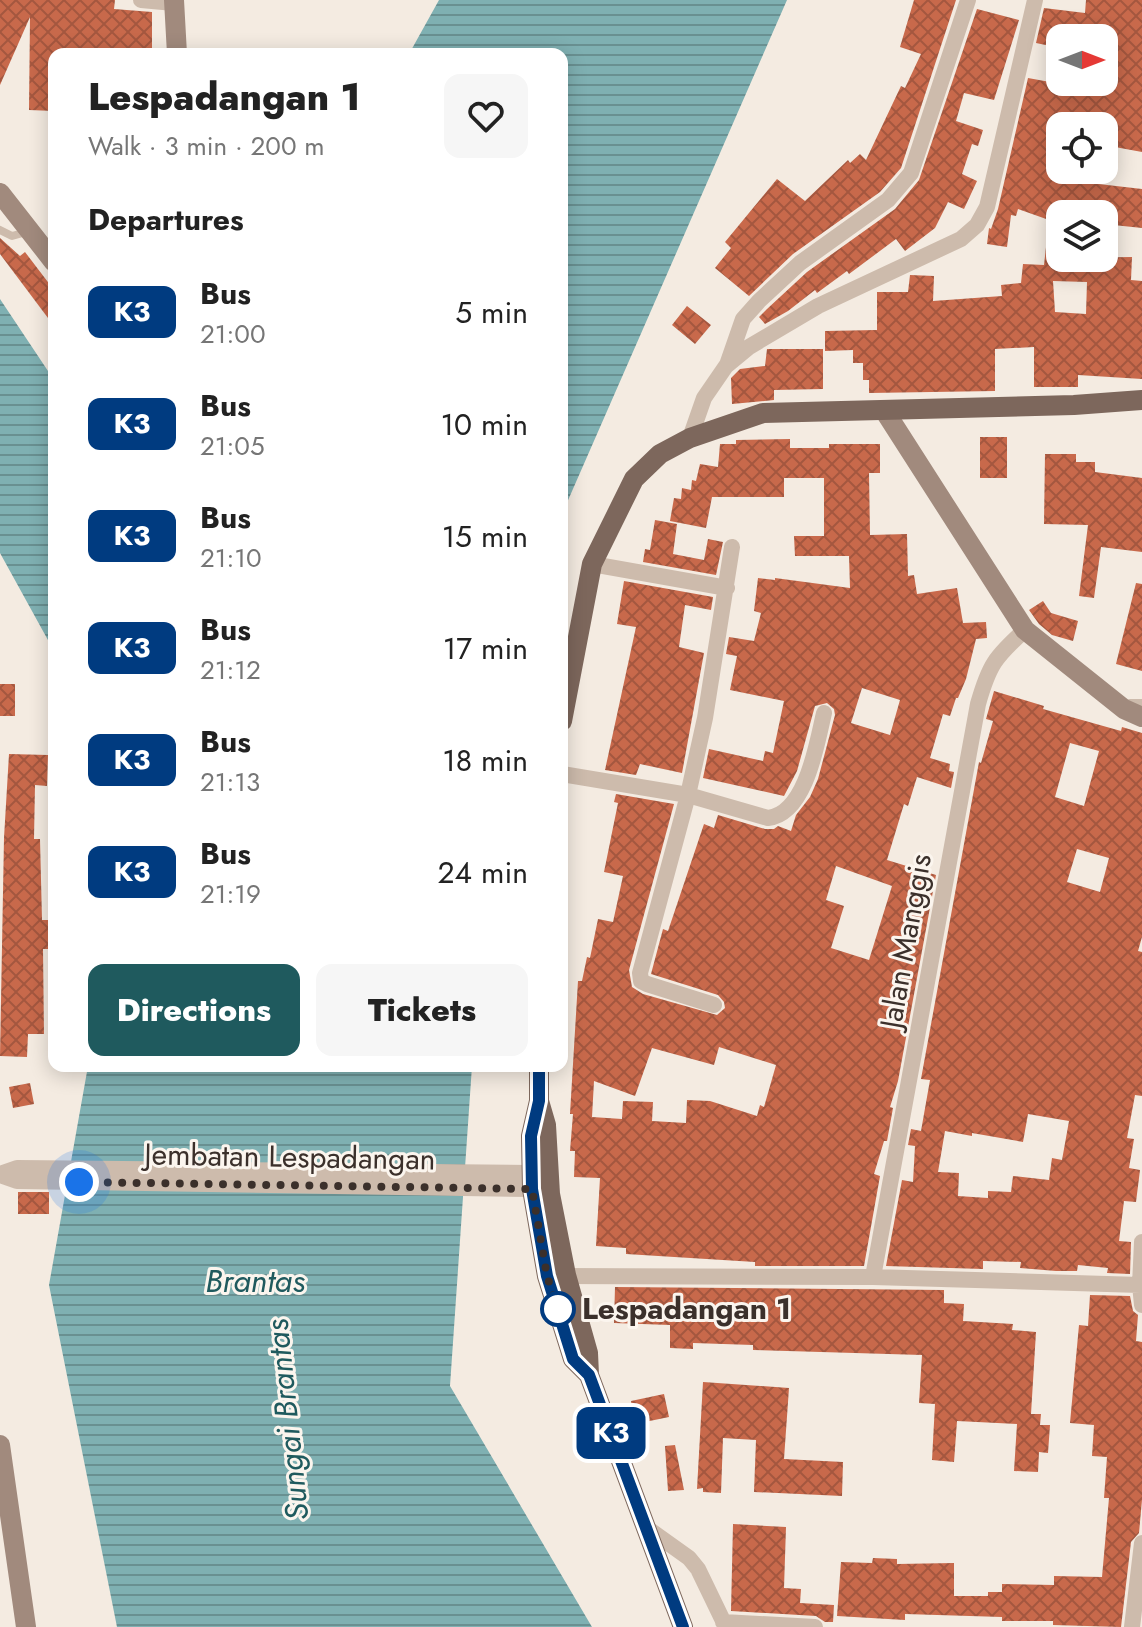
<!DOCTYPE html>
<meta charset="utf-8">
<style>
:root{--surface:#fff;--page:#f6f6f6;--text:#222;--muted:#767676;--accent:#1f5a5e}
body{margin:0;font-family:Jost,sans-serif;background:var(--page);color:var(--text);height:100vh;display:flex;flex-direction:column;font-size:30px;white-space:nowrap}
*{box-sizing:border-box;margin:0}
p{font-size:26px;color:var(--muted)}
.icon{flex:none;width:44px;height:44px;fill:none;stroke:currentColor;stroke-width:2;stroke-linecap:round;stroke-linejoin:round}
.map{position:relative;flex:1;overflow:hidden}
.sheet{position:absolute;left:48px;top:48px;width:520px;height:1024px;display:flex;flex-direction:column;background:var(--surface);border-radius:16px;box-shadow:0 4px 20px #0003}
.sheet>*{flex:none}
.badge{padding:0 16px;border-radius:12px;font-size:28px;line-height:52px}
.needle{width:52px;rotate:90deg}
.buttons{position:absolute;left:1046px;top:24px;display:grid;gap:16px}
.buttons a{display:grid;place-items:center;width:72px;height:72px;border-radius:16px;background:var(--surface);box-shadow:0 4px 20px #0003;font-size:40px}
.you{position:absolute;width:40px;height:40px;margin:-20px;border:6px solid #fff;border-radius:50%;background:#1a73e8;box-shadow:0 0 0 12px #1a73e833}
.map>.badge{position:absolute;translate:-50% -50%;box-shadow:0 0 0 4px #fff}
h2{padding:0 40px;font-size:30px;line-height:72px}
.round{display:grid;place-items:center;flex:none;width:84px;height:84px;border-radius:16px;background:var(--page)}
.headline{display:flex;align-items:center;justify-content:space-between;height:136px;padding:0 40px}
h1{font-size:38px;font-weight:800;line-height:60px}
.button{display:flex;gap:16px;margin-top:auto;padding:16px 40px}
.button a{flex:1;height:92px;border-radius:16px;background:var(--accent);color:#fff;font-size:32px;font-weight:800;line-height:92px;text-align:center}
.button a+a{background:var(--page);color:var(--text)}
ul{padding:0;list-style:none}
li{display:flex;align-items:center;gap:24px;height:112px;padding:0 40px}
li div{flex:1}
li b{display:block;font-size:30px}
li em{font-style:normal}
li .badge{min-width:88px;font-weight:700;text-align:center}
.map>svg:first-child{display:block}
.water{fill:url(#water-rules)}
.building{fill:url(#building-cross-hatch);fill-rule:evenodd}
.lines{fill:none;stroke-linecap:round;stroke-linejoin:round}
.service{stroke:#cdbbac;stroke-width:8}
.minor{stroke:#cdbbac;stroke-width:16}
.secondary{stroke:#a18a7d;stroke-width:20}
.primary{stroke:#7d675c;stroke-width:20}
.line-casing{stroke:#fff;stroke-width:18}
.line{stroke:#003b80;stroke-width:12}
.walk{stroke:#3b302b;stroke-width:8;stroke-dasharray:0 14.4}
.stop-dot{fill:#fff;stroke:#003b80;stroke-width:4}
.labels{text-anchor:middle;stroke-width:6;stroke-linejoin:round;paint-order:stroke}
.street-label{font-size:30px;fill:#3b302b;stroke:#fbf5ee}
.stop-label{font-size:30px;font-weight:bold;fill:#3b302b;stroke:#fbf5ee;text-anchor:start}
.water-label{font-size:32px;font-style:italic;fill:#1f5a5e;stroke:#fbf5ee}
</style>
<div class="map">
<svg width="1142" height="1627" viewBox="0 0 1142 1627">
<defs>
<pattern id="water-rules" width="6" height="5" patternUnits="userSpaceOnUse" patternTransform="scale(2)"><rect width="6" height="5" fill="#7fb0b2"/><path d="M0 2.5h6" fill="none" stroke="#699091"/></pattern>
<pattern id="building-cross-hatch" width="8" height="8" patternUnits="userSpaceOnUse" patternTransform="scale(2)"><rect width="8" height="8" fill="#c8694b"/><path d="M0 0l8 8M0 8l8-8" fill="none" stroke="#a4573f"/></pattern>
</defs>
<rect width="100%" height="100%" fill="#f4ebe1"/>
<path class="water" d="M439,0H787L562,514V54H409Z
M0,299L54,380V651L0,553Z
M88,1066H472L450,1386L592,1627H117L49,1285Z"/>
<path class="building" d="M0,0H115L114,9L152,12V54H54V111L29,110L30,17L0,85Z
M914,0H956L901,168L880,192L793,254L749,296L715,268L731,248L725,242L777,179L805,201L848,160L850,163L860,154L866,160L901,86L905,88L921,54L900,47Z
M1086,0H1142V152L1104,145V126H1060V170H1092L1090,183L1142,189V228L1104,224V214H1060V258L1132,257L1131,280L1142,281V379L1078,375V387H1034V347L995,349V391L869,393V380H863V363H853V350L825,351V331L877,330V292H908L910,275L934,276L933,301L1002,296L1001,285L1021,283L1023,264L1044,265L1049,220L1018,209L1016,216L1011,215L1007,247L987,244L989,228L991,229L998,209L1028,78L1050,82H1104V38H1060V48L1036,43L1044,8L1085,13ZM1053,281L1087,282L1086,314L1055,312Z
M977,9L1019,20L994,100L964,93L956,121L983,130L978,146L972,144L962,174L977,181L964,209L948,202L935,228L905,251L896,239L849,274L847,271L817,293L815,290L788,311L765,324L759,317L767,309L807,272L895,209L919,180Z
M0,238L20,256L25,252L54,290V326L0,254Z
M687,306L711,325L695,344L672,325Z
M767,349H823V389L774,390V400L732,404L731,378L740,369L765,366Z
M980,437H1007V478H980Z
M790,439V448H829V444H880V473H869L870,535L907,534L908,576L914,575L917,594L957,588L963,623L986,622L987,638L976,639L966,679L958,698H956L950,716L943,714L930,758L950,764L949,771L954,772L951,788L917,777L908,806L904,804L887,860L936,875L898,1081L890,1107L893,1108L887,1141H884L874,1174L880,1176L864,1266H755V1262L626,1254V1248L596,1246L600,1178L574,1177L575,1151H570L573,1114H570L578,981H582L587,957L590,958L598,919L613,922L623,876L604,872L618,803L614,802L616,794L674,804L629,970L632,987L643,994L717,1015L725,1008L724,1002L718,995L651,974L663,929L668,931L704,824L714,828L718,815L765,829H774L778,826L791,831L796,815L810,797L818,779L835,715L834,709L827,703L815,706L797,771L784,796L703,778L709,749L763,761L765,751L773,753L784,701L730,690L737,656L726,654L729,637L754,641L761,613L754,611L758,578L775,580V578L850,588L849,556H795L794,536H824V478H784V497H712L706,528L670,521L674,498L681,499L682,488L691,490L692,480L696,481L700,464L718,467L720,444H736V440ZM862,688L900,700L890,735L851,723ZM836,866L892,886L869,960L831,948L844,906L826,900ZM719,1047L776,1065L764,1107L760,1105L757,1116L710,1101L687,1100L686,1123L652,1121L653,1102L623,1101L622,1119L592,1117L594,1081L635,1096L652,1048L714,1065Z
M1045,454H1076V462H1095V472L1142,478V552L1101,547L1094,598L1079,596L1088,525L1044,524Z
M655,520L677,524L673,554L704,560L708,539L723,542L716,575L643,562L645,549L650,550Z
M624,581L713,597L711,610L685,605L679,647L704,653L682,773L640,764L636,775L605,770L636,627L617,624Z
M1136,583L1142,584V671L1116,664Z
M1043,601L1051,613L1078,621L1073,641L1052,635L1039,624L1029,610Z
M0,684H15V716H0Z
M994,691L1044,706L1043,709L1121,731L1122,727L1142,733V937L1138,951L1142,952V1096L1135,1095L1127,1138L1134,1139L1129,1168L1140,1170L1136,1202L1124,1201L1119,1241L1131,1242L1130,1274L1107,1273L1108,1268L1078,1265L1077,1271H1056L1020,1268L1021,1262L983,1261V1269L886,1266L902,1180L913,1182L915,1146L908,1145L911,1129L921,1131L930,1080L921,1079L979,762L981,763L993,721L986,719ZM1070,743L1099,751L1084,806L1055,797ZM1077,849L1109,858L1100,892L1067,882ZM1028,1114L1069,1121L1062,1160L1052,1158L1049,1180L1013,1176L1011,1192L988,1191V1198L958,1196L959,1173L938,1172L945,1131L972,1136V1133L1023,1142Z
M9,754L48,755L47,786L35,785L34,839H40L42,920H48V949H43L44,1034H28L27,1057L0,1056L4,838Z
M30,1083L34,1104L13,1108L9,1087Z
M18,1192H49V1214H18Z
M615,1287L944,1290V1303L964,1304L963,1321L1013,1324L1012,1330L1036,1332L1031,1414H1041L1040,1425H1050L1048,1453L1039,1452L1038,1472L1014,1471L1017,1424L957,1421L954,1462L932,1460L935,1404L919,1403L922,1355L753,1350V1345L693,1343V1349L670,1348V1325L614,1323Z
M1090,1295L1130,1296L1133,1311L1138,1315L1136,1341L1142,1342V1500L1139,1533L1131,1542L1121,1627L1053,1625V1621H1002V1617L905,1614V1620L837,1616L841,1562L872,1563L873,1558L897,1559V1564L954,1563V1596H988V1592H1002V1584L1054,1585V1576L1102,1577L1109,1498H1104L1107,1457L1092,1456L1094,1425L1070,1423L1079,1325L1088,1326Z
M703,1382L789,1388L784,1459L843,1462L842,1496L754,1492L756,1440L723,1438L721,1493L703,1492V1488L697,1489Z
M664,1394L669,1417L635,1424L631,1401Z
M675,1445L684,1490L668,1491L665,1446Z
M733,1524L786,1527L784,1588L801,1589L800,1603L834,1605L833,1622H825L816,1616L731,1611Z"/>
<g class="lines">
<path class="service" d="M0,230L12,236L30,231
M1124,708L1130,703H1142"/>
<path class="minor" d="M141,0L174,3
M727,365L743,319L759,301L800,263L888,200L911,173L968,0
M690,438L704,398L726,366L749,347L818,306L961,239L977,225L987,207L1035,0
M592,564L727,588
M562,774L688,795L768,818C806,814 817,743 824,713
M714,1005L647,984L641,981L640,973L688,795L705,718L732,547
M0,1174L17,1168L531,1173
M0,1175L17,1181L532,1189
M557,1276L873,1277L1140,1285L1142,1305
M873,1277L978,704C989,665 995,657 1025,630
M1140,1285L1142,1242
M647,1528L689,1558L698,1569L726,1627
M723,1622L815,1627
M1132,1627L1142,1543"/>
<path class="secondary" d="M174,0L177,54
M0,193L54,262
M884,410L1025,630L1124,709L1142,717
M0,1445L26,1627"/>
<path class="primary" d="M562,721L592,564L634,479L660,454L690,438L763,413L1074,405L1142,400
M539,1066V1101L531,1136L532,1189L547,1276L573,1359L589,1375
M539,1101L546,1125L550,1194L566,1275L588,1353L589,1375L683,1627"/>
</g>
<g class="lines">
<g class="line-casing">
<path id="line" d="M539,1066V1101L531,1136L532,1189L547,1276L573,1359L589,1375L683,1627"/>
</g>
<use href="#line" class="line"/>
<path class="walk" d="M79,1182L532,1189L547,1276L558,1309"/>
</g>
<circle class="stop-dot" cx="558" cy="1309" r="16"/>
<g class="labels">
<g class="street-label">
<text transform="translate(906 941) rotate(-80)" y="10">Jalan Manggis</text>
<text transform="translate(290 1157) rotate(1)" y="10">Jembatan Lespadangan</text>
</g>
<g class="stop-label">
<text x="582" y="1319">Lespadangan 1</text>
</g>
<g class="water-label">
<text x="255" y="1292">Brantas</text>
<text transform="translate(287 1420) rotate(-96)" y="11">Sungai Brantas</text>
</g>
</g>
</svg>
<div class="buttons">
<a><svg class="needle" viewBox="-14 -14 28 28"><path d="M0-13l5 13h-10z" fill="#e53935"/><path d="M0 13l5-13h-10z" fill="#767676"/></svg></a>
<a><svg class="icon" aria-label="locate" viewBox="0 0 24 24"><circle cx="12" cy="12" r="6"/><path d="M12 2v4M12 18v4M2 12h4M18 12h4"/></svg></a>
<a><svg class="icon" aria-label="layers" viewBox="0 0 24 24"><path d="M12 4l9 5-9 5-9-5zM3 14l9 5 9-5"/></svg></a>
</div>
<div class="you" style="left:79px;top:1182px"></div>
<b class="badge" style="left:611px;top:1433px;background:#003b80;color:#fff">K3</b>
<section class="sheet">
<div class="headline"><div><h1>Lespadangan 1</h1><p>Walk · 3 min · 200 m</p></div><a class="round"><svg class="icon" aria-label="heart" viewBox="0 0 24 24"><path d="M12 20l-8-8c-3-5 5-10 8-4 3-6 11-1 8 4z"/></svg></a></div>
<h2>Departures</h2>
<ul>
<li><span class="badge" style="background:#003b80;color:#fff">K3</span><div><b>Bus</b><p>21:00</p></div><em>5 min</em></li>
<li><span class="badge" style="background:#003b80;color:#fff">K3</span><div><b>Bus</b><p>21:05</p></div><em>10 min</em></li>
<li><span class="badge" style="background:#003b80;color:#fff">K3</span><div><b>Bus</b><p>21:10</p></div><em>15 min</em></li>
<li><span class="badge" style="background:#003b80;color:#fff">K3</span><div><b>Bus</b><p>21:12</p></div><em>17 min</em></li>
<li><span class="badge" style="background:#003b80;color:#fff">K3</span><div><b>Bus</b><p>21:13</p></div><em>18 min</em></li>
<li><span class="badge" style="background:#003b80;color:#fff">K3</span><div><b>Bus</b><p>21:19</p></div><em>24 min</em></li>
</ul>
<div class="button"><a>Directions</a><a>Tickets</a></div>
</section>
</div>
